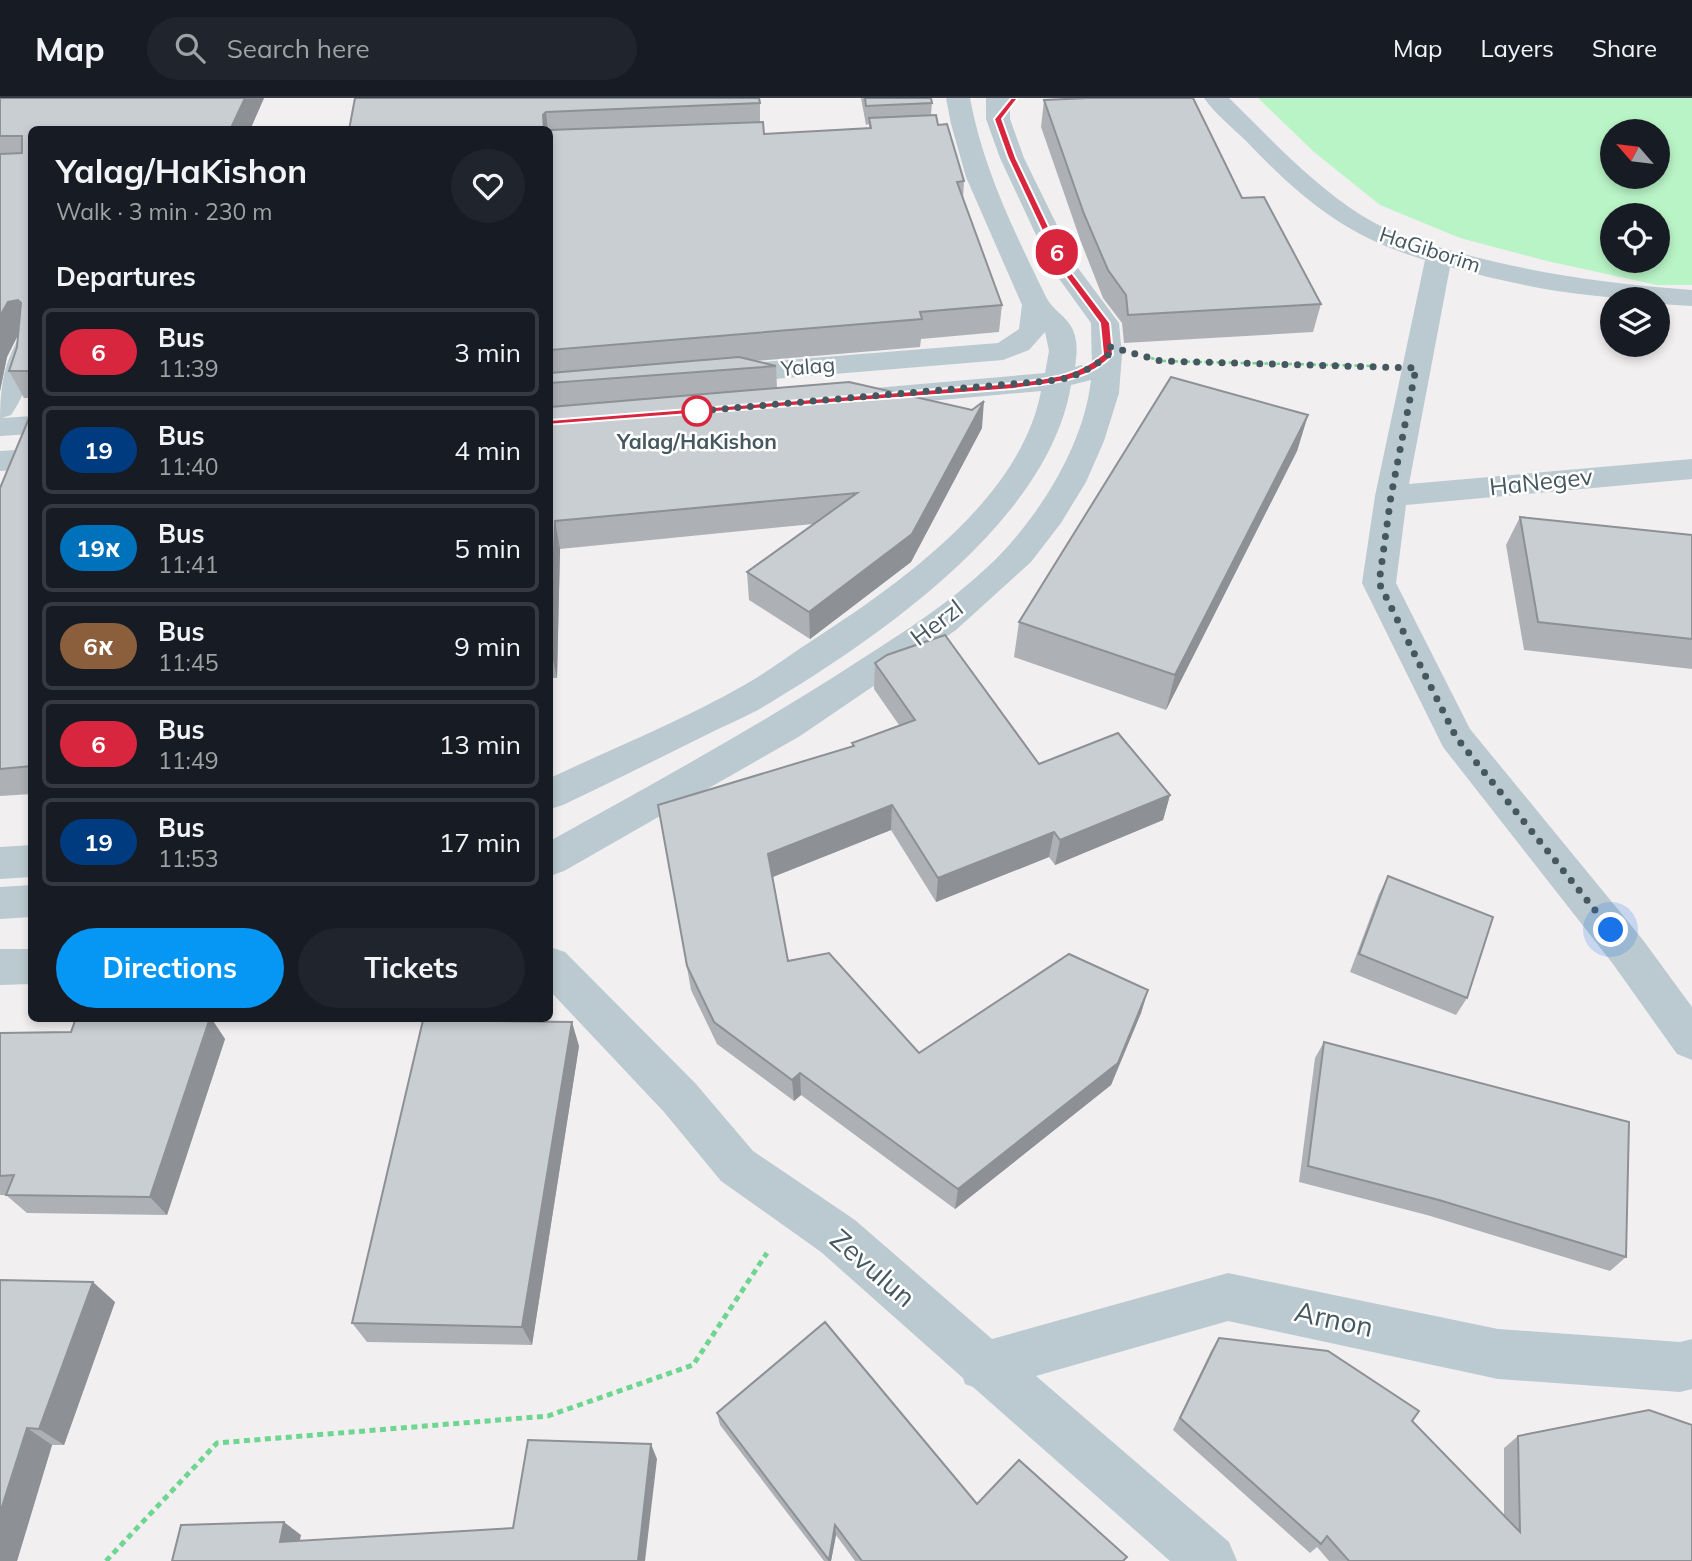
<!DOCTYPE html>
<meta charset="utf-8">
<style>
:root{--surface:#171b24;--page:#20242c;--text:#f1f3f6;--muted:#9ea1a6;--line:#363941;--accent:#0697f5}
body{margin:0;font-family:Mulish,Heebo,sans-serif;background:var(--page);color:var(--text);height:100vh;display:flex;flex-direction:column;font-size:26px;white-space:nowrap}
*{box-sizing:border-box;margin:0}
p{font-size:23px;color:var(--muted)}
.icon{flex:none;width:38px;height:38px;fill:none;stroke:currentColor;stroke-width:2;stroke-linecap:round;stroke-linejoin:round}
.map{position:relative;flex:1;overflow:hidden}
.side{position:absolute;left:28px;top:28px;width:525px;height:896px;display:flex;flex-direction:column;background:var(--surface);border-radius:10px;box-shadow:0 4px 10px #0003}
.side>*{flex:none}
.badge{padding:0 14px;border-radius:23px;font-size:24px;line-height:46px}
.needle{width:46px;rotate:298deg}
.buttons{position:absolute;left:1600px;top:21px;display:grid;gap:14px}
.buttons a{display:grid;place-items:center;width:70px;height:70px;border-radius:50%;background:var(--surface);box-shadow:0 4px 10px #0003;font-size:35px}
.you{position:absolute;width:35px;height:35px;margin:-18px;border:5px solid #fff;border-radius:50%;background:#1a73e8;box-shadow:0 0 0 10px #1a73e833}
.map>.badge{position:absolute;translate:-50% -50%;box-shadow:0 0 0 4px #fff}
h2{padding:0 28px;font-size:26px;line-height:63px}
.round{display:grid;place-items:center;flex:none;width:74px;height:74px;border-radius:37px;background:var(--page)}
.summary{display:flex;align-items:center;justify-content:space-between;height:119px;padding:0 28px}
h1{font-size:33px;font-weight:700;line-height:52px}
.action{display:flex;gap:14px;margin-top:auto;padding:14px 28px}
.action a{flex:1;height:80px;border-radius:42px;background:var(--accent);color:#fff;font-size:28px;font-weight:700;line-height:80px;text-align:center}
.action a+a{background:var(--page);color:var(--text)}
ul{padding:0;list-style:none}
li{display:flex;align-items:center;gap:21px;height:88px;margin:0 14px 10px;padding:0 14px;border:4px solid var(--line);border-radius:10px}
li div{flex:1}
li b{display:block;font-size:26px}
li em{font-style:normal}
li .badge{min-width:77px;font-weight:700;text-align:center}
header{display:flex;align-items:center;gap:42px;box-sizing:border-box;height:98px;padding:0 35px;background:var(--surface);border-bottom:2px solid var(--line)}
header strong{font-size:33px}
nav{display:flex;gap:38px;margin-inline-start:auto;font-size:24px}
.search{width:490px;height:63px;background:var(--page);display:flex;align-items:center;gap:18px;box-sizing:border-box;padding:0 24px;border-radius:38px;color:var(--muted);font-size:26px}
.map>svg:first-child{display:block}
.green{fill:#b9f4c6;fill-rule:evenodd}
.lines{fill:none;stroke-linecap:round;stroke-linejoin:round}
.path-far1{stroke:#6ed691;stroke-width:2.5;stroke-dasharray:3.5 2.5;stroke-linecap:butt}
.path{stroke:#6ed691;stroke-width:5;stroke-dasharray:6 4.5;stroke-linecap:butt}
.minor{fill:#bbcad0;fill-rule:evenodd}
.wall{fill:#adb1b5}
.shaded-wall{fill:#8d9094}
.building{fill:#c9ced3;stroke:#8d9094;stroke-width:2}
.line{fill:#d7263d;stroke:#fff;stroke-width:2}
.walk{stroke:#45575f;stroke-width:7;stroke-dasharray:0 12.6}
.stop-dot{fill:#fff;stroke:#d7263d;stroke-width:3.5}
.labels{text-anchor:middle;stroke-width:5;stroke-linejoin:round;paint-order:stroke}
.far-street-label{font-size:21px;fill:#45575f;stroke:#fff}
.far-stop-label{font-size:21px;font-weight:bold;fill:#45575f;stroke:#fff}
.street-label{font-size:24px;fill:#45575f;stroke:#fff}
.near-street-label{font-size:28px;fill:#45575f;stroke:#fff}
</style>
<header>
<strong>Map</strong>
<div class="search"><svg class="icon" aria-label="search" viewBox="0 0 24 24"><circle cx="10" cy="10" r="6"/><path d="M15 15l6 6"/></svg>Search here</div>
<nav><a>Map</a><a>Layers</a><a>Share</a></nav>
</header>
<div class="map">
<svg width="1692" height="1463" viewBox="0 0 1692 1463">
<rect width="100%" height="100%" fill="#f2eff0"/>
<path class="green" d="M1258,0H1692V187H1657L1547,163L1460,140L1380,107L1314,54ZM1612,33H1657V79H1612ZM1612,117H1657V163H1612Z"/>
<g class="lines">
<path class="path-far1" d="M1151,260L1161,263L1373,268"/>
<path class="path" d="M106,1463L217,1345L548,1318L693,1267L767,1155"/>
<path class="minor" d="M946,0H970C983,71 1015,135 1046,199C1052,212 1068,219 1073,232C1078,244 1077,256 1075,269L1081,267L1092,271L1091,225L1052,171L1000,60L986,21V0H1010V21L1024,60L1078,170L1119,225L1122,257L1119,295L1104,343L1086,384L1061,425L1031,464L956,532L800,638L564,773L550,778V743C654,685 759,628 860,562C912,529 968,493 1010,446C1049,401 1084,342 1091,282L1071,287C1049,422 882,537 773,603C751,617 725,627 702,639C656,662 609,685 563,707L550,711V680C614,650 685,621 746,586C769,573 791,556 813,542C899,486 1021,401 1041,293L852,310L842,307L837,301L842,295L852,292L1045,275L1049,253L1045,234L1029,252L1003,262L726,285L716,282L711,276L716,270L726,267L998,245L1019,231L1022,207L966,79L951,26Z
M1204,0H1229C1271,41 1311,85 1361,117C1391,136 1426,146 1460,155C1536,176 1614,186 1692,192V208L1660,206H1657V201C1587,201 1518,188 1450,169L1409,386L1692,361V381L1406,407L1396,485L1470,631L1643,842L1692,909V962L1677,956L1613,866L1443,649L1362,485L1375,398L1425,162C1345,138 1303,102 1246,43C1232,29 1215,16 1204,0Z
M32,232C32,266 31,288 11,317L2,320L32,318V336L0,338C0,296 0,271 22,234Z
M32,351V371L0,373V353Z
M32,747V779L0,781V749Z
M32,787V819L0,821V789Z
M550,849L565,854L696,986L753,1053L855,1122L992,1241L1228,1175L1498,1231L1680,1244L1692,1241V1291L1680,1294L1498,1281L1228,1223L1036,1278L1229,1444L1237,1463H1170L973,1289L965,1286L963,1280L821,1154L721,1083L664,1014L550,893Z
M0,851H32V886L0,887Z"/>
</g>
<path class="wall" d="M0,0H264L250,32H32V300H24L9,273L17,249L18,237L7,259L0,293Z
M355,0L760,5V24L764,36L869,31V26L866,27L861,0H931L932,5L931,17L938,27L964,83L963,101L1002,207L999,234L921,241L920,249L755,263L776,268L777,290L982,330L911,464L810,541L749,502L747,474L813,426L560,451L557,580H550V32H349Z
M1044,2L1242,100L1321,206L1313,234L1124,245L1122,225L1103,200L1081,144L1041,29Z
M32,313V696L0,698V390Z
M1308,317L1297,353L1166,612L1014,559L1019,524Z
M1520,419L1692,437V571L1524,552L1506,447Z
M875,565L1039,666L1170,697L1163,722L1055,767L1049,759L936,804L891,732L773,779L788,863L919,955L1148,892L1141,915L1111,987L955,1111L801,997L794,1003L717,946L691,892L658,707L852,648V645L899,627L874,591Z
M1388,778L1467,900L1456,917L1350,874L1379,796Z
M211,920L225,941L167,1117L27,1115L6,1097H0V935L71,934Z
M1324,944L1626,1159L1610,1173L1427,1117L1299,1084L1315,960Z
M579,948L532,1247L367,1244L352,1225Z
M0,1182L115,1204L64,1347H52L17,1463Z
M1219,1240L1412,1323L1504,1418V1350L1518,1338L1692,1463H1329L1317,1449L1310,1455L1173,1332L1211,1253Z
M717,1315L977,1406L1127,1459L1124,1463H855L836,1437L831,1463H824L720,1327Z"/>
<path class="shaded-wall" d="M245,0H264L250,32H230Z
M546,14L548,32H544L543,17Z
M18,202L31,229L21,231L7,259L0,293V218L8,204Z
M984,303L982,330L911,464L810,541L809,514Z
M1308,317L1297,353L1166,612L1175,577Z
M555,423L560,451L557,580L551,553Z
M1170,697L1163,722L1055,767L1060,742Z
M892,707L891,732L770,780L768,756Z
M1054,734L1049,759L936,804L938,780Z
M1148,892L1141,915L1111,987L955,1111L958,1091Z
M211,920L225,941L167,1117L150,1099Z
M572,924L579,948L532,1247L522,1229Z
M800,975L801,997L794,1003L792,982Z
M93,1184L115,1204L64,1347L39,1331Z
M27,1330L52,1347L17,1463H0V1415Z
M651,1346L657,1361L645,1463H638Z
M284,1424L301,1437L297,1457L280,1444Z
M835,1427L836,1437L831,1463H829Z"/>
<path class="building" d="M0,0H245L230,32H32V273H9L17,249L21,205L18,202L8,204L0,218V56L22,55V38H0Z
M355,0H759L760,5L546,14L543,17L544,32H349Z
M865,0H931L932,5L866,8Z
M1087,0H1193L1242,100L1264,99L1321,206L1128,217L1126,197L1108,172L1084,116L1044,2Z
M936,17L938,27L947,26L964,83L957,84L1002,207L920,214L922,221L550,252V32L763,24L764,36L871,30L869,20Z
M739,259L776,268L550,285V275Z
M1171,279L1308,317L1175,577L1019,524Z
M849,284L972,312L984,303L912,436L809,514L747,474L857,395L555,423L551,553H550V309Z
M32,313V668L0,671V390Z
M1520,419L1692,437V541L1538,524Z
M945,537L1039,666L1118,635L1170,697L1060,742L1054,734L938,780L892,707L768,756L788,863L829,855L919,955L1069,856L1148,892L1118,965L958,1091L800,975L792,982L714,924L687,868L658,707L854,648L852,645L915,622L875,565L887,557Z
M1388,778L1493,819L1467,900L1359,856Z
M76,920H210L150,1099L6,1097L14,1077L0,1078V935L71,934Z
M423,922L572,924L522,1229L352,1225Z
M1324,944L1629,1024L1626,1159L1439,1102L1308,1068Z
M0,1182L93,1184L39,1331L27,1330L0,1415Z
M825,1224L977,1406L1019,1362L1127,1459L1123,1463H862L835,1427L829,1462L717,1315Z
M1219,1240L1328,1253L1419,1313L1412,1323L1520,1434L1518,1338L1649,1312L1692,1327V1463H1349L1327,1438L1321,1446L1180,1320Z
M528,1342L651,1346L638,1463H172L181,1427L284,1424L280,1444L513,1430Z"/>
<path class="line" d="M1011,0H1018L1002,21L1016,60L1069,171L1110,225L1113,257C1087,285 1050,285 1013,291L546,327L544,325L550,322L1013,285C1047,280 1076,279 1103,256L1100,225L1060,171L1008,60L994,21Z"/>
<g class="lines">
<path class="walk" d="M697,313L686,314L1058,282C1078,278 1092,270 1108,257L1107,248L1161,263L1416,270L1391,398L1379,485L1456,639L1611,832"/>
</g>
<circle class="stop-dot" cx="697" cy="313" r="14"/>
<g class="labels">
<g class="far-street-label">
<text transform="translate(1430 152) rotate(18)" y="7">HaGiborim</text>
<text transform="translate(808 269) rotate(-5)" y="7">Yalag</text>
</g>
<g class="far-stop-label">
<text x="697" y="351">Yalag/HaKishon</text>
</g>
<g class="street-label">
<text transform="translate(1541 384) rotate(-6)" y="8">HaNegev</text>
<text transform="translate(937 525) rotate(-37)" y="8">Herzl</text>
</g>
<g class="near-street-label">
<text transform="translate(873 1170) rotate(41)" y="10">Zevulun</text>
<text transform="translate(1334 1221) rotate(12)" y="10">Arnon</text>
</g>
</g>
</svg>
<div class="buttons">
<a><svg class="needle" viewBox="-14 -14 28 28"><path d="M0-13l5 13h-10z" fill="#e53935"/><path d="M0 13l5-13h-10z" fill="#9ea1a6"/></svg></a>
<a><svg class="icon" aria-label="locate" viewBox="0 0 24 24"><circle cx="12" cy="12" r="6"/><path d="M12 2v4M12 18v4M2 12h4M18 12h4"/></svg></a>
<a><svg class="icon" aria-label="layers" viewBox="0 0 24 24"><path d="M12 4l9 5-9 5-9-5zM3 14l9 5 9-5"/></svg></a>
</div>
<div class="you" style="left:1611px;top:832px"></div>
<b class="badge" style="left:1057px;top:154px;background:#d7263d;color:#fff">6</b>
<section class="side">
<div class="summary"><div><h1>Yalag/HaKishon</h1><p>Walk · 3 min · 230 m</p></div><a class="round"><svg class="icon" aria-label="heart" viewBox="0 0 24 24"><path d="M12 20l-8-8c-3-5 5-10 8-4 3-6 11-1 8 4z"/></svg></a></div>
<h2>Departures</h2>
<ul>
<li><span class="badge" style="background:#d7263d;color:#fff">6</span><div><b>Bus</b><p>11:39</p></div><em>3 min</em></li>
<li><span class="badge" style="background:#003b80;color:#fff">19</span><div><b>Bus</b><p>11:40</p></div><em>4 min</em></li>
<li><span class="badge" style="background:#0072bc;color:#fff">19א</span><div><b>Bus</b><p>11:41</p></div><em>5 min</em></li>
<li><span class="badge" style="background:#8b5e3c;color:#fff">6א</span><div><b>Bus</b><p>11:45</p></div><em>9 min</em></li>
<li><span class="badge" style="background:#d7263d;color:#fff">6</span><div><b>Bus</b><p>11:49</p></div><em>13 min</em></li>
<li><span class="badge" style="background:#003b80;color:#fff">19</span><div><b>Bus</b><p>11:53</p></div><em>17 min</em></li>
</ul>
<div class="action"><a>Directions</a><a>Tickets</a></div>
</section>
</div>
